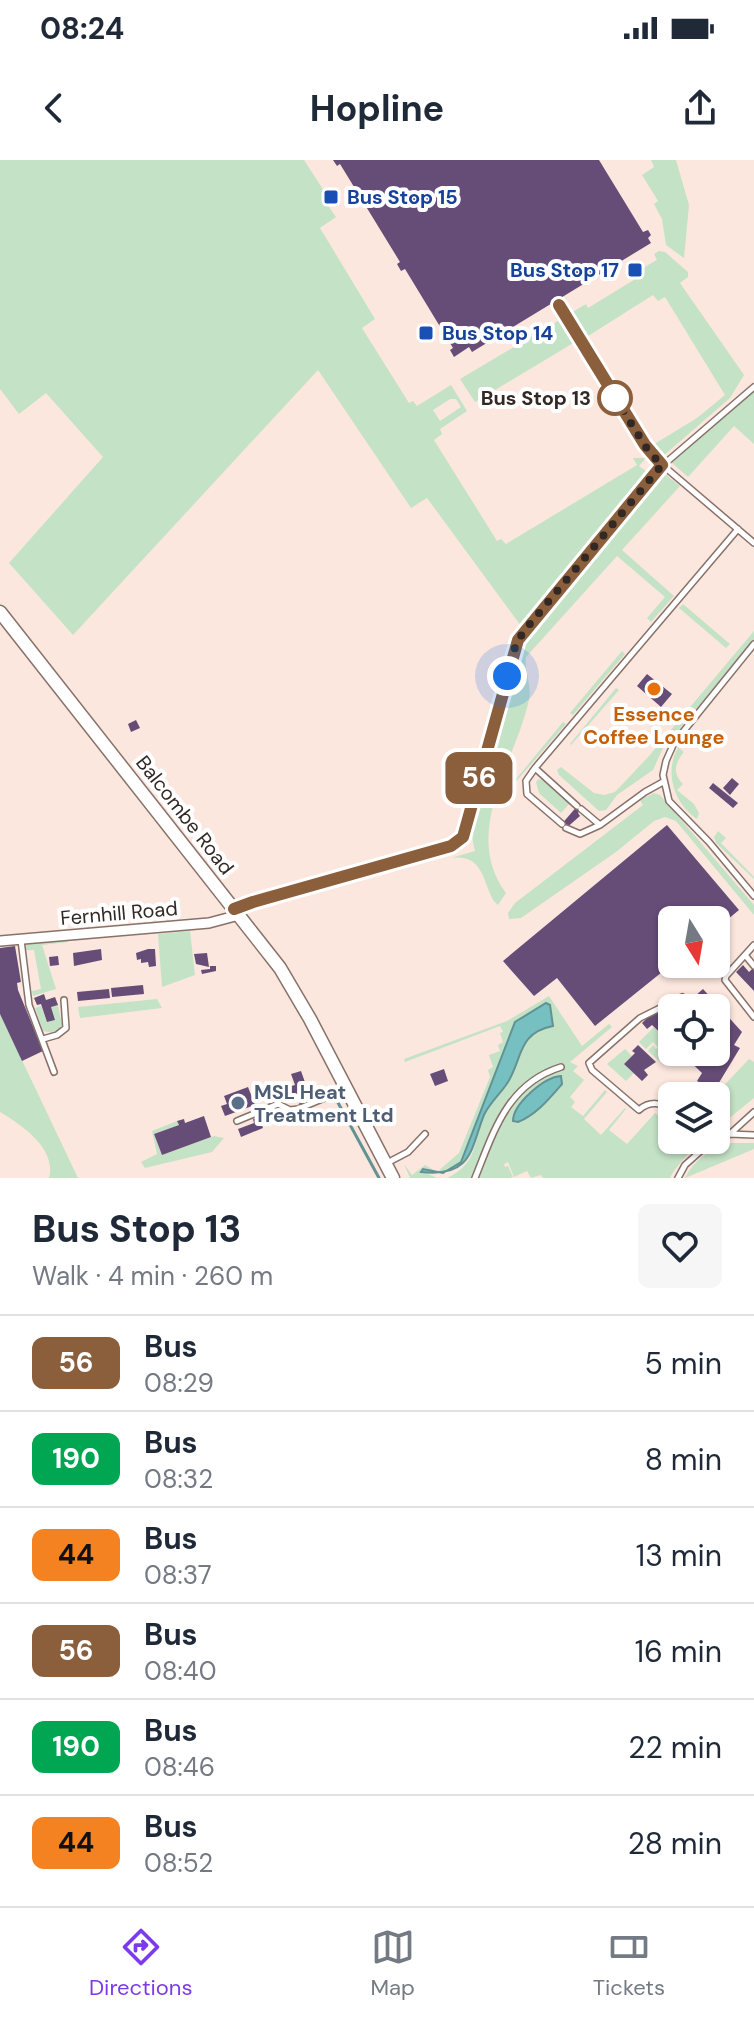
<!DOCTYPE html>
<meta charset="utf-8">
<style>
:root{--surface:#fff;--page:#f6f6f7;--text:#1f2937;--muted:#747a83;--line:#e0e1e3;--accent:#7c3aed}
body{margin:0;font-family:"DM Sans",sans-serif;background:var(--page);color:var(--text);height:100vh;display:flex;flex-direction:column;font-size:30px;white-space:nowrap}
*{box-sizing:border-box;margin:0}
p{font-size:26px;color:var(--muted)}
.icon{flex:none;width:44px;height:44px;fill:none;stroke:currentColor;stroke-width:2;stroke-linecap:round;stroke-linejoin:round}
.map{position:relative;height:1018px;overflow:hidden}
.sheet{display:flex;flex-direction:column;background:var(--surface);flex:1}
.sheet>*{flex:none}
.badge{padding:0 16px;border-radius:12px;font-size:28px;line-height:52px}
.needle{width:52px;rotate:169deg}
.controls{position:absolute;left:658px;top:746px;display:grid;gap:16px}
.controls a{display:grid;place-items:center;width:72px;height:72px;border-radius:12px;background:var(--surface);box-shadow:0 2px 6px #0004;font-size:40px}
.you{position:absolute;width:40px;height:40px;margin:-20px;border:6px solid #fff;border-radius:50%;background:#1a73e8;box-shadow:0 0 0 12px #1a73e833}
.map>.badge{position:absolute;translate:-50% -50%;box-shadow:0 0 0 4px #fff}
.round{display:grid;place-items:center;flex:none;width:84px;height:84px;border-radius:12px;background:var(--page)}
.headline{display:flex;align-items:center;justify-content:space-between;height:136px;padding:0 32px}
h1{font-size:38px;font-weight:700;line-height:60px}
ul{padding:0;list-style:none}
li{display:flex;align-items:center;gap:24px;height:96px;padding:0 32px;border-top:2px solid var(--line)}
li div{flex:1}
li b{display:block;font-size:30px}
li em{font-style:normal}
li .badge{min-width:88px;font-weight:700;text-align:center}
.status{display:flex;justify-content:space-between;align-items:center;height:56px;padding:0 40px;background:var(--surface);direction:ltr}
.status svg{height:22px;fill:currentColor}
header{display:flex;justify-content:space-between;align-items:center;height:104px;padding:0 32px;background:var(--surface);font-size:36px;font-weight:700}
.tab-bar{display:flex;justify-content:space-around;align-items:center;height:112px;border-top:2px solid var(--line);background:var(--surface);font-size:22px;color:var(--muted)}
.tab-bar a{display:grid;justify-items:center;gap:4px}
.tab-bar .current{color:var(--accent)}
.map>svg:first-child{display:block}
.green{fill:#c4e2c6;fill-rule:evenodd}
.water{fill:#76c0c2;stroke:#629293;stroke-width:2}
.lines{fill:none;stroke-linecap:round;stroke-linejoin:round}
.stream{stroke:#629293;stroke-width:3}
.building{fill:#664d78}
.lane-casing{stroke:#887168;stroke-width:8}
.street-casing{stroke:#887168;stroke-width:12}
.secondary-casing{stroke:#887168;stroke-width:15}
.lane{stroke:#fff;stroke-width:5}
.street{stroke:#fff;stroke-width:9}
.secondary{stroke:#fff;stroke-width:12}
.line-casing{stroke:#fff;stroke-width:18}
.line{stroke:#8b5e3c;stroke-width:12}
.walk{stroke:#322824;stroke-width:8;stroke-dasharray:0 14.4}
.transit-dot{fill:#1a4fb4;stroke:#fff;stroke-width:3}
.stop-dot{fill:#fff;stroke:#8b5e3c;stroke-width:4}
.food-dot{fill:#e8710a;stroke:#fff;stroke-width:3}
.service-dot{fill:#5c6f8a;stroke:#fff;stroke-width:3}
.labels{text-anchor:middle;stroke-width:8;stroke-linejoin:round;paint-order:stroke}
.transit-label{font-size:20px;font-weight:bold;fill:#164399;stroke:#fff;text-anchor:start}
.stop-label{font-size:20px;font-weight:bold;fill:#322824;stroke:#fff;text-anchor:end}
.food-label{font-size:20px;font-weight:bold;fill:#c56008;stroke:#fff}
.street-label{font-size:20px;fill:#322824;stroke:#fff}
.service-label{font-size:20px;font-weight:bold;fill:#4e5e75;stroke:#fff;text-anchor:start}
</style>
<div class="status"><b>08:24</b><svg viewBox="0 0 49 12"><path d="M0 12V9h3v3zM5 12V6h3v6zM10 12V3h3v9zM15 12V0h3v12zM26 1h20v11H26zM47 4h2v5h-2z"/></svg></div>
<header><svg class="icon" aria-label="back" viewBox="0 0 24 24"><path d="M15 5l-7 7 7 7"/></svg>Hopline<svg class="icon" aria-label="share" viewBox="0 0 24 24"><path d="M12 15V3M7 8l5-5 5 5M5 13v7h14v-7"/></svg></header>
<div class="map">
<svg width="754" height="1018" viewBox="0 0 754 1018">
<rect width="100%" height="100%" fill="#fce7de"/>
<path class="green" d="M0,0H304L326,34L322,37L336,57L320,68L375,159L362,168L409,243L413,241L417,246L451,225L467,251L440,269L442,274L434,280L497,381L501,379L506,384L637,305L633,298H646L639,306L647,312L655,306L680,326L622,390L674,436L651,462L647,458L665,437L617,396L526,497C524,511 532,525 529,540C515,603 461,672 506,733L498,745L493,740C482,718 482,694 451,698L475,691C464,656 489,598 499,563C508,533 512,501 527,474L427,338L411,348L318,210L73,475L9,403L103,297L46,233L19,254L0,229ZM450,239H456L461,247L440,261L433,250Z
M651,0H676L689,45L684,98L666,85L662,59L654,44L658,41L642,15L654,7Z
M659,91L665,92L688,112V117L680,123L744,215L730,238L662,297L655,290L656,283L697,258L725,235L665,137L658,141L653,135L585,178L571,153L586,144L588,148L642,115L639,110L657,100L654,94Z
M561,159L575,182L475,242L460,219Z
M754,229V284L734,266L688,317L671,302Z
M683,444L730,484L726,488L679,448Z
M754,471V479L662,590L653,610L617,635L606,650L599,651L559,615L557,610L561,607L594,633L604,635L615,632L649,596Z
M622,491L625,494L573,555L570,553Z
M616,528L619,530L571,585L570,584Z
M563,562L566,564L513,625L512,624Z
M678,587L684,592C675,603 672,613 683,624L677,630L694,644L699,653L697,659C674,643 664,613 678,587Z
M539,619L545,621L570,643L561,653L539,633L536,622Z
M654,633L660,635L754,745V755L676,661L665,657L654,661L616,692L521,758L509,759L508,753L515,743L643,645L640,640Z
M718,671L726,678L721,683L754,717V719L716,683L714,677Z
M190,771L195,815L162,827L158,774Z
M66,779L68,782L42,785L56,829L33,836L32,831L41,829L34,790H26V784Z
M549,836L582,886L609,864L612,867L570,902L578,906L573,911L584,920L570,937L575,942L571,947L583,956L605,930L607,932L584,959L601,975L625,948L626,949L609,970L627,984L655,953L672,965V980H696C692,994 676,1004 670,1018H543L541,1015L531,1018L527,1011L514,1017L508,1002L504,1004L505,1007L508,1006L513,1017L510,1018H447C478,1003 472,985 484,957C489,943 502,934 509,921C522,896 520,873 553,866L549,843L537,848L515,862L463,1000C451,1014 440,1014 424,1009L420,1010L437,1018H410L404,1004L412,1015L425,1005L437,1012L459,993L490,917L488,910L493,907L489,895L500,891L498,885L503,882L500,873L503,872L500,866L405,902L404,899L507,861ZM552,917C545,936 538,963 513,961C514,945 538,923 552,917Z
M157,839L162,848L80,858L78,847Z
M58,845L63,868L53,873L43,871L35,848L41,846L47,862L55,860L51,847Z
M0,854L78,1018H49C57,989 22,965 0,952Z
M654,867L672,884V892H680L692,904L690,906L682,904L671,895L665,902L661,899L659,901L648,891L653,885L656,889L658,887L653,882L646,889L639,882Z
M625,889L632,896L624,904L634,913L626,921L607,904Z
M749,899L754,902V938L716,969V936H714Z
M177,961L179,965L154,974L162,995L214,976L224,978L212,992L145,1008L141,1002L157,994L152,971Z
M732,983H754V989L685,1018C694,1000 712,987 732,983Z"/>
<path class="water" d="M546,843L550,845L553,866C516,873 523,901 506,925C499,935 489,944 484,955C471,986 474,1018 421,1012L423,1009L443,1013L461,1002L515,862Z
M561,916L562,924C549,939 536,955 518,962L513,961C513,944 544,917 561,916Z"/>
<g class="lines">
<path class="stream" d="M336,939L379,1018"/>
</g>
<path class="building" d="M333,0H599L643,72L648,70L651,75L648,78L651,83L472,192L469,187L454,197L450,190L453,188L405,109L401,111L397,104L400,102L340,4L337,6Z
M647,514L672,534L661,547L637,526Z
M136,560L140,568L131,572L128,564Z
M732,618L739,624L730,635L723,628Z
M713,623L738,643L733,648L709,628Z
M579,644L583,647L578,653L580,656L564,670L560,666Z
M667,665L739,750L716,769V760H672V804L595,866L557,818L534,836L503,801Z
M15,786L21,822L17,823L18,830L43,891L22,901L0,854V788Z
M101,789L102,800L74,806L73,793Z
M148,789H155L156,806L149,807L148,802L141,803V799L137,800L136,793Z
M207,793L209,807L196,804L194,794Z
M58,796L59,805L50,806L49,797Z
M743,805L749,812L754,807V831L736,812Z
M210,806H216V811L202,814L201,810L210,809Z
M143,825L144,834L112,837L111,828Z
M109,829L110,838L78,841L77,832Z
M703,829L742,872L734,885L740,888L714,931L697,921L702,913L680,892H716V848H672V884L652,865L647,869L642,863L651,854L695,836Z
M44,834L46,840L55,837L58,845L51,847L55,860L47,862L41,844L37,845L34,838Z
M638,885L656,902L644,910L648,915L642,921L624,904L635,893L632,891Z
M444,909L448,921L435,926L430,914Z
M301,911L306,925L308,924L312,941L300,945L295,933L290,935L287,927L295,925L291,914Z
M248,927L255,945L225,956L221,946L227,944L224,936Z
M273,951L275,958L261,963L263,968L241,977L238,969L254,963L253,959Z
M204,956L211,977L162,995L154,974L179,965L177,961L184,959L185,963Z"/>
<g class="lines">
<g class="lane-casing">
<path id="lane" d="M559,145L653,297L754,383
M754,484L674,583L666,601L663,615L669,641L709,682L754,736
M535,608L526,621L527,634L562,664
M577,646L535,608L738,369
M581,649L600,665L645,632L663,622
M566,668L580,674L600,665
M237,748L451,686L460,680L518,480L655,312L754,227
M21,780L29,845L54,912
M754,785L726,816L725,820L754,857
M745,795L754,806
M43,879L57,875L66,868L64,840
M672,950C662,942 649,941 639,950L592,910L589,903L640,858L682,837
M237,961L278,944L290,950L298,949L346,929
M731,973L754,952
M716,978L730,974L754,975
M387,1003L408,992L425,974
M475,1018C494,971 507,924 561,907
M678,1018L685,1005L713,980"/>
</g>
<g class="street-casing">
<path id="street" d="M0,781L209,763L239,755"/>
</g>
<g class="secondary-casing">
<path id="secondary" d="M0,452L280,808L310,859L393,1018"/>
</g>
<use href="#lane" class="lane"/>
<use href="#street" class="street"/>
<use href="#secondary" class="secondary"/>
</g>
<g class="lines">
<g class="line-casing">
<path id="line" d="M234,749L253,742L451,686L463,677L518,480L662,305L645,285L559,145"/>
</g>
<use href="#line" class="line"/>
<path class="walk" d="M507,516L516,484L524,471L662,305L649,292L609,228L615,238"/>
</g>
<g class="transit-dot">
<rect x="323" y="29" width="16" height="16" rx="4"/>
<rect x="627" y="102" width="16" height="16" rx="4"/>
<rect x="418" y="165" width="16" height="16" rx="4"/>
</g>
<circle class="stop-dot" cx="615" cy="238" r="16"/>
<circle class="food-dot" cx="654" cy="529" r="8"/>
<circle class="service-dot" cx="238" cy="943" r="8"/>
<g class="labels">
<g class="transit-label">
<text x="347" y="44">Bus Stop 15</text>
<text x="619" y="117" text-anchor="end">Bus Stop 17</text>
<text x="442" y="180">Bus Stop 14</text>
</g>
<g class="stop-label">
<text x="591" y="245">Bus Stop 13</text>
</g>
<g class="food-label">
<text x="654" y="561">Essence<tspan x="654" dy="23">Coffee Lounge</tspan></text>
</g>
<g class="street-label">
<text transform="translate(185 655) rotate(52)" y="7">Balcombe Road</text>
<text transform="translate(119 753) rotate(-5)" y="7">Fernhill Road</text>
</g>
<g class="service-label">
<text x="254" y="939">MSL Heat<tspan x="254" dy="23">Treatment Ltd</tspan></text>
</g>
</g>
</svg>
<div class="controls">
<a><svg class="needle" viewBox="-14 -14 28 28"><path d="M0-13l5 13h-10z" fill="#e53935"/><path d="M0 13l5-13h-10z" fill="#747a83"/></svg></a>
<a><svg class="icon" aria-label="locate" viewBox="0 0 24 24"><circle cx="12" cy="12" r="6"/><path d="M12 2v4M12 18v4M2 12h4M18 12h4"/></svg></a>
<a><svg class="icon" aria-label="layers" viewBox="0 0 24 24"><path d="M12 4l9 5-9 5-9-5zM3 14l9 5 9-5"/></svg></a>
</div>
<div class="you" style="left:507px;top:516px"></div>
<b class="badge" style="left:479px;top:618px;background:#8b5e3c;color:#fff">56</b>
</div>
<section class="sheet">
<div class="headline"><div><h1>Bus Stop 13</h1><p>Walk · 4 min · 260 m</p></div><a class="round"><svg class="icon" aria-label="heart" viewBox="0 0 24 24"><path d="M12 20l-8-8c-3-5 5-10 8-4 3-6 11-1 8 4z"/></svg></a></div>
<ul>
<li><span class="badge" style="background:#8b5e3c;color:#fff">56</span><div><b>Bus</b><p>08:29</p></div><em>5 min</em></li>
<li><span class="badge" style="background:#00a651;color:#fff">190</span><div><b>Bus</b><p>08:32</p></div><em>8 min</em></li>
<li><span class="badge" style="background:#f58220;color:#111">44</span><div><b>Bus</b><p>08:37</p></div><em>13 min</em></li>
<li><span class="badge" style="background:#8b5e3c;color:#fff">56</span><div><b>Bus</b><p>08:40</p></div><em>16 min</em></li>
<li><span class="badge" style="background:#00a651;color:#fff">190</span><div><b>Bus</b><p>08:46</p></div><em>22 min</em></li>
<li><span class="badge" style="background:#f58220;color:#111">44</span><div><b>Bus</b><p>08:52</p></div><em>28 min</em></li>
</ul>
</section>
<nav class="tab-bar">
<a class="current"><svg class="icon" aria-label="directions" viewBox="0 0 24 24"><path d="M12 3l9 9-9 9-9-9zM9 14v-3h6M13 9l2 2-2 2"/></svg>Directions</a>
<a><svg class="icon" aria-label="map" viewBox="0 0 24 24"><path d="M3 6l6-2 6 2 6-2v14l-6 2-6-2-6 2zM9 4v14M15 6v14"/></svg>Map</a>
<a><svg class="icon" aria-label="tickets" viewBox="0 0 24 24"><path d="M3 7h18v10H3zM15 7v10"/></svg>Tickets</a>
</nav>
